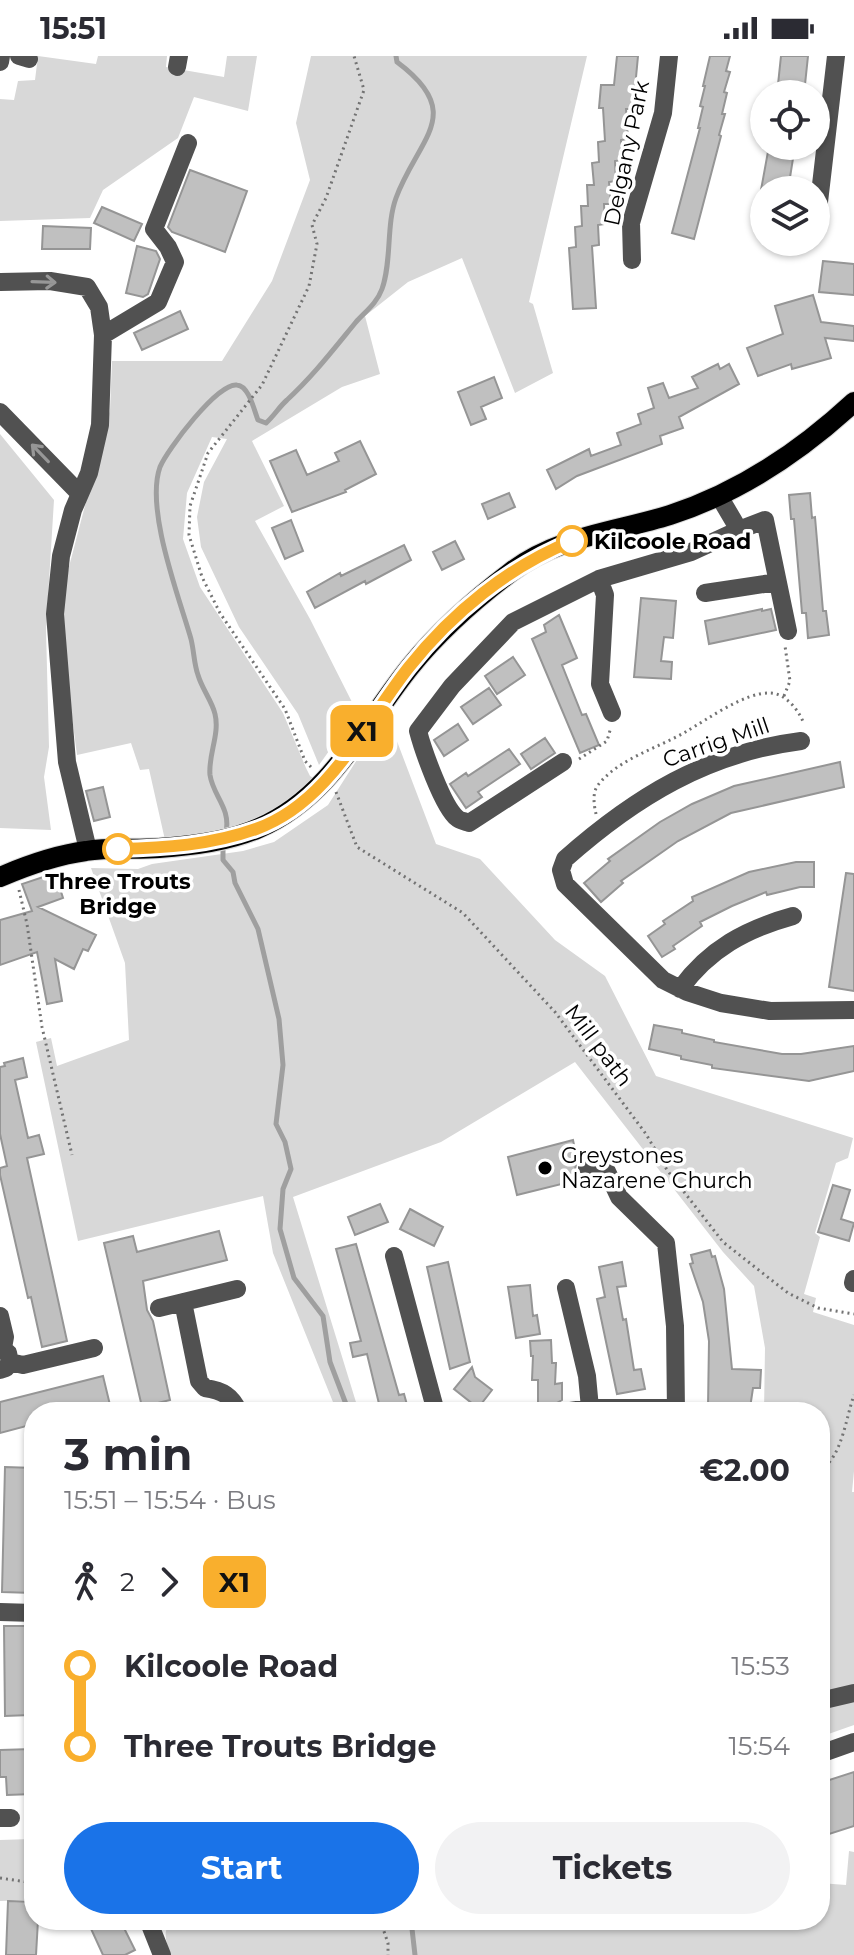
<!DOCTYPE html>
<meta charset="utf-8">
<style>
:root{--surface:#fff;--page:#f2f2f3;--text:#2b2b33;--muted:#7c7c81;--accent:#1a73e8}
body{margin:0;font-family:Montserrat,sans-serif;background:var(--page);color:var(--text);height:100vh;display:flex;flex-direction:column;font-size:30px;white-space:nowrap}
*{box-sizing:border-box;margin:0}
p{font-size:26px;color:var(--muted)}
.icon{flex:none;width:44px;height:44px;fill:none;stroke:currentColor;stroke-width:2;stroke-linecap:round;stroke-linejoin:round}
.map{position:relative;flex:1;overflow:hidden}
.sheet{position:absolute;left:24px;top:1346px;width:806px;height:528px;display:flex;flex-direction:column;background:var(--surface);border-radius:32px;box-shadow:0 2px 6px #0004}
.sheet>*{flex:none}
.badge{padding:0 16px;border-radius:12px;font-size:28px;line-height:52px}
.buttons{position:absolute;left:750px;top:24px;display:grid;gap:16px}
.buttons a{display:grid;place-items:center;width:80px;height:80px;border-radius:50%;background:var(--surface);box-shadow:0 2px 6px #0004;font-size:40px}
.map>.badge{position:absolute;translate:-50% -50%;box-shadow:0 0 0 4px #fff}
.legs{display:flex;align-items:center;gap:12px;height:88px;padding:0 40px;font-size:26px}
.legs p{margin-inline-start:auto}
.overview{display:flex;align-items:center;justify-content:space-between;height:136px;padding:0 40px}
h1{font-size:44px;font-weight:700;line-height:60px}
.primary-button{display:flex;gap:16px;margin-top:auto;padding:16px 40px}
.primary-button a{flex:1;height:92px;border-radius:48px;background:var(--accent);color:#fff;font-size:32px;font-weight:700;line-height:92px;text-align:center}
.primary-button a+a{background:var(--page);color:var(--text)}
ul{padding:0 40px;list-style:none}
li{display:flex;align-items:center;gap:28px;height:80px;font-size:30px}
li i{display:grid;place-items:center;width:12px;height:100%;margin:0 10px;background:currentColor}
li i::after{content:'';width:20px;height:20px;margin:-10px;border:6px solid;border-radius:50%;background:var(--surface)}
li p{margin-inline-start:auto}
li:first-child i{background:linear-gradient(#0000 50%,currentColor 0)}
li:last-child i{background:linear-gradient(currentColor 50%,#0000 0)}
.status{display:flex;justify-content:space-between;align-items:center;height:56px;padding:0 40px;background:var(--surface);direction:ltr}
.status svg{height:22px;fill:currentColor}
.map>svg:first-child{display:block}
.green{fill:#d8d8d8}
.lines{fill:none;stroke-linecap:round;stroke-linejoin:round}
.stream{stroke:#9f9f9f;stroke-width:5}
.building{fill:#c0c0c0;stroke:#959595;stroke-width:2}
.major-casing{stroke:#dbdbdb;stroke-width:22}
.path{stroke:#737373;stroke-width:3;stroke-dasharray:2 4;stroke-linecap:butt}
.minor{stroke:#515151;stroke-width:18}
.major{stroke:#000;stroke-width:20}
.oneway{stroke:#979797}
.line-1-casing{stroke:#fff;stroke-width:18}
.line-1{stroke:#f9af2d;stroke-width:12}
.stop-1-dot{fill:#fff;stroke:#f9af2d;stroke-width:4}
.poi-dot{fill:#000;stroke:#fff;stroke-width:3}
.labels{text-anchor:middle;stroke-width:7;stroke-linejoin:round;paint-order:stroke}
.street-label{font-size:22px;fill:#000;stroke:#fff}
.stop-label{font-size:22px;font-weight:bold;fill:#000;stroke:#fff;text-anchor:start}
.poi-label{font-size:22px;fill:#000;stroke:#fff;text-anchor:start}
</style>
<div class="status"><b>15:51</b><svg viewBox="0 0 49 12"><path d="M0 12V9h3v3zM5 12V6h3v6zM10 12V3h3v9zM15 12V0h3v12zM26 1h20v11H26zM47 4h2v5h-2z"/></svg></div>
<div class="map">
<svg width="854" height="1899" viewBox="0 0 854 1899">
<rect width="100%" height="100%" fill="#fff"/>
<path class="green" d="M38,0L96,8L98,0H167L166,11L224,21L227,0H257L248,55L194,41L178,82L103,134L90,162L0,165V43L14,44L18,25L35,24Z
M311,0H587L529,246L533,248L553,317L515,337L462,202L408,226L365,260L380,318L342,331L252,385L284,450L255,465L310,563L357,656L319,709L298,658L239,571L201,491L197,461L204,426L227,383L212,381L187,437L183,483L200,531L283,657L306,712L310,720L317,724L279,753L243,771L165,784L149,713L140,714L131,687L77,699L62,585L65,526L110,354L112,305H222L272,225L310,124L296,67Z
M0,378L54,444L46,574L49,691L44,721L51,774L0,772Z
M376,674L395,680L436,788L480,803L555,884L605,920L656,1020L853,1082L848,1102L836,1107L815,1177L820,1181L804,1238L816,1242L813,1256L854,1269V1415L852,1436H854V1669L820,1681V1356H764L765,1292L754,1230L723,1196L575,1006L441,1086L293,1141L359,1356H337L273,1197L263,1140L78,1185L36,986L51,982L57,1010L129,984L125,907L91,812L138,813L152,808L243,795L274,786L328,749Z
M31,1752H34V1844L0,1845V1784L31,1783Z
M849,1795L854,1796V1899H170C166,1884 160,1871 177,1864H820V1827L846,1829Z"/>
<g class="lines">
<path class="stream" d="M226,776C231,752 213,740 210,719C208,699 220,678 215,658C212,645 202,633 198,619C194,608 194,595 191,583C179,541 145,453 160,411C167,394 218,326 237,329C249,330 254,354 258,364L266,367C274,360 279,351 287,344C313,320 333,294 356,266C365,256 377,247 382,233C392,205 386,169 396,142C418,82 467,58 397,6L396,0
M223,789V804L233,816L235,827L258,873L279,963L283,1009L276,1068L285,1086L291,1113L283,1133L280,1173L294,1222L323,1260L330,1306L349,1356
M411,1864L415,1899"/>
</g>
<path class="building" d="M617,0H638L633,53H626L628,83L621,84L622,104L615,105L616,125L609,126L611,148H604L605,168L598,169L599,189L592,190L596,252L573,253L569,192L576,191L575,171L582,170L581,150H588L587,129H594L592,107L599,106L598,86L605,85L603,52H599L601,29H614Z
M710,0H730L726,15L730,16L724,36L727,37L722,58H725L719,79L721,80L694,183L672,177L700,72H698L703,51L700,50L705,30H703Z
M781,0H808L804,38H777Z
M769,90H795L788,134H761Z
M190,114L247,135L225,196L172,176L168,171Z
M102,151L142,168L134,185L94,167Z
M43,170L91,172L90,193H42Z
M137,190L156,195L160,203L148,238L143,241L126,237Z
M823,205L854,208V239L819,236Z
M813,239L821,266L854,270V285L825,282L831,302L792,313L791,308L758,320L747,292L783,278L775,250Z
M180,255L188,273L142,294L134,277Z
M718,308L720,313L729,308L739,328L679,361L683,372L660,380L662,388L577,420L556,433L547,414L589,393L591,400L621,389L617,377L641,368L638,358L654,352L648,332L663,327L669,342L698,332L692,321Z
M494,321L502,342L481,351L486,363L471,369L458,336Z
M360,385L376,418L345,434L346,436L292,456L270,405L296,394L307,419L339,405L335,397Z
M509,437L515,451L488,463L482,448Z
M810,437L812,462L815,461L823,555H826L829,579L808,582L806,557H802L794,463H791L789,439Z
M291,464L303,495L285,503L272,472Z
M455,485L464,503L442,514L433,496Z
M404,489L411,504L366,528L365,525L315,552L307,536L340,517L341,520Z
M641,542L676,545L673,582L664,581L661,605L672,606L671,623L634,621Z
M762,553V555L771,553L776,574L709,588L705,565Z
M559,559L577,602L562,609L582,659L586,658L599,689L580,697L532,583L546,576L544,569Z
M513,601L525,619L497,638L485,620Z
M489,632L501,649L473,668L461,651Z
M458,668L468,684L444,700L434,684Z
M545,682L555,697L531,713L521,698Z
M509,693L520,708L478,736L482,741L466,752L450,728L466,717L468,720Z
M840,706L844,731L731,757L678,785L621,825L623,827L601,846L584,827L610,805L608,803L660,766L692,748L734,730Z
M103,731L110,761L94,765L86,735Z
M796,806H814V831H800L767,839L766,836L732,850L700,866L702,870L673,890L675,893L662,901L648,880L665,868L663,865L693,845L692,841L749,816Z
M55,817L63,842L38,851L96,879L88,895L83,893L74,913L55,903L62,945L47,948L37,896L0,909V864L32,855L22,828Z
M846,817L854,818V935L829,931Z
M654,969L682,974V977L714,984V986L782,998H801L854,990V1015L809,1025L712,1012V1009L681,1003V1000L649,993Z
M23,1002L27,1021L15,1024L28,1082L39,1079L44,1098L27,1102L67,1285L42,1291L31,1241L28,1242L0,1119V1112L7,1110L0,1078V1011L5,1010L4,1007Z
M573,1084L577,1104L575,1113L582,1123L517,1139L508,1101Z
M833,1129L850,1134L841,1163L854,1167L849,1185L818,1176Z
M380,1148L388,1166L355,1179L348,1161Z
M410,1153L443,1171L434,1190L400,1173Z
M219,1175L227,1204L143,1225L147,1254L153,1265L170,1344L142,1351L104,1187L133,1180L137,1196Z
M356,1188L399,1339L404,1338L409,1356H381L367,1298L353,1301L350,1287L361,1285L336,1193Z
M710,1194L712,1201L715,1200L724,1233L732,1313L761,1314L760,1332H753L750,1352L731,1349V1352L708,1351L709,1285L703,1246L690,1208L693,1207L691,1199Z
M448,1206L470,1306L450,1313L427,1211Z
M622,1206L626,1230L617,1231L623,1264L626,1263L634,1314L641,1313L645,1333L617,1338L597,1243L605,1241L599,1211Z
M530,1229L533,1260L537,1259L540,1278L516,1282L508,1231Z
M551,1284L552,1307H556L555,1328L562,1327V1344L555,1348H538V1324H532L533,1300H531L530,1285Z
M472,1311L475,1321L492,1334L478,1352L454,1333Z
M103,1320L110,1349L82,1356H34V1368L0,1377V1346Z
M5,1411L34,1412L33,1537L2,1536Z
M4,1570H30V1659L5,1660Z
M32,1693L33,1738L7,1739L6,1721H0V1694Z
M854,1716V1770L820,1781V1727Z
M8,1845L34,1846V1864H38L36,1899H6Z
M87,1864H120L135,1894L125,1899H103Z"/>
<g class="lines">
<g class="major-casing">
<path id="major" d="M0,821C28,809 56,799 86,795C110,791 135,794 159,792C191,790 230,785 259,772C331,741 364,668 410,611C440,574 474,544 511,516C558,480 616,476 670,459C738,437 801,395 854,346"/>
</g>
<path class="path" d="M784,640L790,625L785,590
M579,703L607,685L611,671
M311,711L305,705L285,653L220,557L202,521L189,479L190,450L208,397L262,329L309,230L317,188L312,169L326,142L364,34L354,0
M336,736L357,791L463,857L555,956L646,1078L667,1114L723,1186L788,1237L818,1252L854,1258
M596,758C594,749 592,737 598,729C619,702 659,692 687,675C708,663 745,636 770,637C785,637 799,654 804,668
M19,834L27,868L42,971L72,1099
M820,1414C842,1402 846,1361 854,1339
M0,1822L34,1827
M380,1864L388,1887V1899"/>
<path class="minor" d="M19,0L29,3
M0,6L1,0
M177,11L179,0
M819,146L836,0
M632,204L631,167L663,57L669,0
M0,226L50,225L87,231L99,251L103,279L100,369L89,417L73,454L61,500L55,558L67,706L88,794
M103,279L158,246L175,206L168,191L154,173L188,87
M0,356L80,438
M739,474L765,464L788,575
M599,523L605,539L600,628L612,657
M705,537L777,526
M801,685C707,697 635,741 565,803L561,814L565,828L663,924L687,936L721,947L770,955L854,954
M563,706L469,767C465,765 460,765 457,762C443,751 423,694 418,675L452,630L513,566L599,523L691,496L739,474L719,440
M680,933C709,893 746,873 793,860
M587,1111L603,1107L619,1141L666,1187L675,1270L676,1356
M394,1200L436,1356
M853,1227L854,1223
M566,1232L587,1320L590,1352
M183,1246L199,1325L205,1332C223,1335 231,1339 239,1356
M159,1252L237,1233
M0,1260L5,1281L3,1292
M0,1292L8,1297L10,1306L6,1312L0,1314
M10,1306L23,1309L94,1292
M564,1356L590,1352H676
M0,1556L34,1557
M820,1645L854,1637
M820,1698L854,1686
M0,1762H11
M148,1864L162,1899"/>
<use href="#major" class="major"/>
</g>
<defs><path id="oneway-shaft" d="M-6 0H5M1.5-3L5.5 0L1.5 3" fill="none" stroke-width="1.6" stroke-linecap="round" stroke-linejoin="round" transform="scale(2)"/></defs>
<g class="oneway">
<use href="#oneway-shaft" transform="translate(44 226) rotate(2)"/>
<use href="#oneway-shaft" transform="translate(40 397) rotate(-134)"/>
</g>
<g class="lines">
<g class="line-1-casing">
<path id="line-1" d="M118,793C164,792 212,789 256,773C329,747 364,668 409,611C452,557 508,511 572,485"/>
</g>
<use href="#line-1" class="line-1"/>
</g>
<g class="stop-1-dot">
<circle cx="572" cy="485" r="14"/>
<circle cx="118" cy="793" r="14"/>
</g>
<circle class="poi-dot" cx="545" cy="1112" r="8"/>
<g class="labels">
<g class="street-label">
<text transform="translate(626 97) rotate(-78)" y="8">Delgany Park</text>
<text transform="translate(716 686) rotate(-19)" y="8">Carrig Mill</text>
<text transform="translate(599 989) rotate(53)" y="8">Mill path</text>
</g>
<g class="stop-label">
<text x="594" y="493">Kilcoole Road</text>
<text x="118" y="833" text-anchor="middle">Three Trouts<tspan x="118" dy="25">Bridge</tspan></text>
</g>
<g class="poi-label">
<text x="561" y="1107">Greystones<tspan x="561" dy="25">Nazarene Church</tspan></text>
</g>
</g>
</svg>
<div class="buttons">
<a><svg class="icon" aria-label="locate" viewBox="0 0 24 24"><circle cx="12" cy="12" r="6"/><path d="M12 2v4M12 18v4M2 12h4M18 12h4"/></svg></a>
<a><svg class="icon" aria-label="layers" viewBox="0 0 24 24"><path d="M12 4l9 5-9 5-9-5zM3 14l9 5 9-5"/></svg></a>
</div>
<b class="badge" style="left:362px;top:675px;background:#f9af2d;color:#111">X1</b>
<section class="sheet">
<div class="overview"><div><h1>3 min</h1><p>15:51 – 15:54 · Bus</p></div><b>€2.00</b></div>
<div class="legs"><svg class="icon" aria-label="walk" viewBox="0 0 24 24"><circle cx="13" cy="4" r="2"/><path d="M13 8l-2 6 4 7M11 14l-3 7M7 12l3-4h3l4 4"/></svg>2<svg class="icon" aria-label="forward" viewBox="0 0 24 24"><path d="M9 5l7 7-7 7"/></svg><b class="badge" style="background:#f9af2d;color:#111">X1</b></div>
<ul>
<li><i style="color:#f9af2d"></i><b>Kilcoole Road</b><p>15:53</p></li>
<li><i style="color:#f9af2d"></i><b>Three Trouts Bridge</b><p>15:54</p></li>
</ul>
<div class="primary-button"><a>Start</a><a>Tickets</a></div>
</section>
</div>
